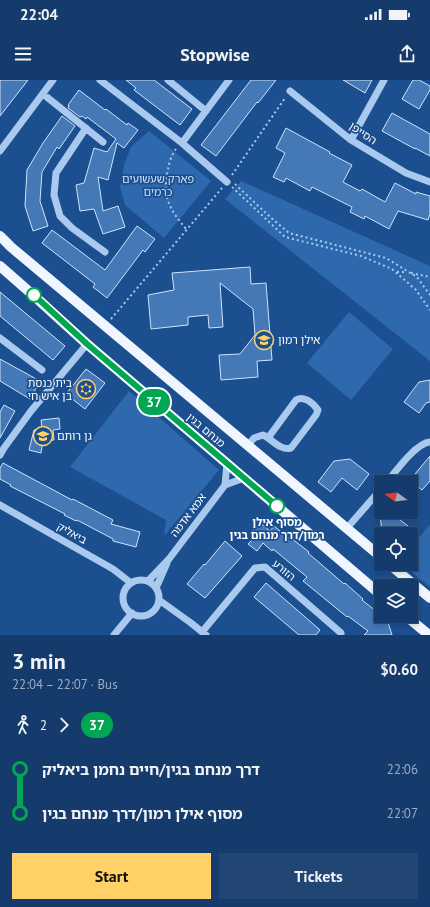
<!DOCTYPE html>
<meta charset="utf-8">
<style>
:root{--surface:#143b6b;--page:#214673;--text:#f1f3f6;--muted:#9dadc1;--line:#33557e;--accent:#ffd166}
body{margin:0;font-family:"PT Sans","Noto Sans Hebrew",sans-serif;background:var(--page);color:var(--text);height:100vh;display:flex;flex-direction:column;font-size:15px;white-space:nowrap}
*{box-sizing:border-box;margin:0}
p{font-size:13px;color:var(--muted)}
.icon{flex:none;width:22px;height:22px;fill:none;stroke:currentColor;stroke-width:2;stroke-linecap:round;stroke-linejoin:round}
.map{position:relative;height:555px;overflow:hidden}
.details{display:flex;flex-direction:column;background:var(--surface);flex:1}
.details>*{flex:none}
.badge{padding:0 8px;border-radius:13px;font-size:14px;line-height:26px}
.needle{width:26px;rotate:285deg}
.fabs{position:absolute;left:374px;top:395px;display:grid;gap:8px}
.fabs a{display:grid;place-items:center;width:44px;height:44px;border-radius:0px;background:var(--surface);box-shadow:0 2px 6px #0003,0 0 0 1px var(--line);font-size:20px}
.map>.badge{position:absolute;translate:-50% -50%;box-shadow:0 0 0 2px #fff}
.legs{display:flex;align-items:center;gap:6px;height:44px;padding:0 12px;font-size:13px}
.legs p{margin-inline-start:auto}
.overview{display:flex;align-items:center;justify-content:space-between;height:68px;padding:0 12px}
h1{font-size:22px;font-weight:800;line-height:30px}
.cta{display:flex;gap:8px;margin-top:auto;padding:8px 12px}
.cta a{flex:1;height:46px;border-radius:0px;background:var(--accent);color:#111;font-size:16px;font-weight:800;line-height:46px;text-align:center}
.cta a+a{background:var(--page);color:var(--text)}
ul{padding:0 12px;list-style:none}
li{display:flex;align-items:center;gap:14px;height:44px;font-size:15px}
li i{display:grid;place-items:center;width:6px;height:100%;margin:0 5px;background:currentColor}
li i::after{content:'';width:10px;height:10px;margin:-5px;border:3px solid;border-radius:50%;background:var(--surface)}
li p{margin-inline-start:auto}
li:first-child i{background:linear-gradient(#0000 50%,currentColor 0)}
li:last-child i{background:linear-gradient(currentColor 50%,#0000 0)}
.status{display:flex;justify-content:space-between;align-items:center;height:28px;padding:0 20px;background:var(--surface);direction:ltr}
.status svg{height:11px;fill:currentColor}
header{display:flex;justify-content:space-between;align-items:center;height:52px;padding:0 12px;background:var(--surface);font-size:18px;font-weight:800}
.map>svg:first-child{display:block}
.green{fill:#2e69ad}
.building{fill:#4478b7;stroke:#cfe3fa}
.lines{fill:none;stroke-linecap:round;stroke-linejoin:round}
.path{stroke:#a9c9ee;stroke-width:2;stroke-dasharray:2 3;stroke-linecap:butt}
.minor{stroke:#a9c9ee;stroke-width:7}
.major{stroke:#f0f6ff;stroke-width:10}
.line-1-casing{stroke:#fff;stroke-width:9}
.line-1{stroke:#00a651;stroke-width:6}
.stop-1-dot{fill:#fff;stroke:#00a651;stroke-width:2}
.labels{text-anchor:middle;stroke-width:3.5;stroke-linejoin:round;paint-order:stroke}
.street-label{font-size:11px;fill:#fff;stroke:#1b4f8f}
.park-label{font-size:11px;fill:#cfe3fa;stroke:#1b4f8f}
.poi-label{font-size:11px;fill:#fff;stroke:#1b4f8f;text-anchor:start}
.stop-label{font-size:11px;font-weight:bold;fill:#fff;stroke:#1b4f8f}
</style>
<div class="status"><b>22:04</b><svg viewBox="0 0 49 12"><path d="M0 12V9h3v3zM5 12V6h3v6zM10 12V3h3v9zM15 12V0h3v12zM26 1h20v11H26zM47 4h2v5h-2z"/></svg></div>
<header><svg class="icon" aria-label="menu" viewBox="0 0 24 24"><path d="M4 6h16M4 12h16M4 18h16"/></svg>Stopwise<svg class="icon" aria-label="share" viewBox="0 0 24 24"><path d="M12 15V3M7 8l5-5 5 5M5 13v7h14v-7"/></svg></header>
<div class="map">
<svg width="430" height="555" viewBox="0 0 430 555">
<rect width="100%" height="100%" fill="#1b4f8f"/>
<path class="green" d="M149,51L211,101L164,158L125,125L120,107L124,85L131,67Z
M241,101L430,186V281L225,119Z
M349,232L393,269L351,320L307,283Z
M129,311L219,390L164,456L166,440L70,387Z
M429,445L430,446V507L402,484H411V468Z"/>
<path class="building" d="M0,0H28L0,36Z
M126,0H154L192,29L180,45L134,10L136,8Z
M251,0H276L258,23L257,22L216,76L201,65Z
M343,0H372L365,13Z
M413,0H419L430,6V10L419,29L402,19Z
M79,10L105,30L106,29L127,45L128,43L138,50L124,68L117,63L108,100L98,97L103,131L118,126L125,147L103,154L94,129L80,131L76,105L84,103L94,68L107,72L116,59L87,37L86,39L82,36L80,37L68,28L69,26L68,25Z
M392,33L430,54V76L415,68V69L382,51Z
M62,36L75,46L59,69L57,67L42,92L40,121L48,146L33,151L25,126L27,90L43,63Z
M286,48L330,72L329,73L352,85L343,102L360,111L362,109L385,122L395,103L416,114V112L430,116V134L428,140L398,131L389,149L365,136L364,139L350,132L352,127L312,107L310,111L286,98L284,102L273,97L285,73L276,68Z
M137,146L155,159L145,172L143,170L107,218L93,207L95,204L42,163L52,150L105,190Z
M250,187L251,204L266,203L272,280L257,281L258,297L221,300L219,275L240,274L255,255L253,229L220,203L223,247L209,248L208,235L188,237V245L151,249L148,215L174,210L172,193Z
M0,212L65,266L53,280L0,236Z
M0,279L40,301L30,319L0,301Z
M86,289L105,303L85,329L66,314Z
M430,300V322L426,323L419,333L404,322L419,302Z
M4,325L15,331L0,358V332Z
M59,338L60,349L53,350L54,360L43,361L41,373L29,370L34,350L42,348L41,340Z
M430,376V401L422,410L410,400Z
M350,379L369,394L357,410L342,398L331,412L318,402L334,381Z
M3,383L72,420L73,419L113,440L111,444L140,452L136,467L113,461V459L77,440L76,441L64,435L65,434L10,406L11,405L0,399V388Z
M383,432H404L399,439L418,454H385L382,452L380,435Z
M260,442L270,451L274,446L290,459L291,458L309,472L308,473L344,504L345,503L363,519L362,520L381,535V536H383L387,539L392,555H364L368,551L348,536L347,537L303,501L307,497L273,469L272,471L263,463L257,471L248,464L254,458L250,454Z
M225,461L242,476L205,518L187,504L204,484L205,485Z
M266,503L320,550L316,555H299L254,517Z"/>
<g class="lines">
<path class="path" d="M176,69C172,74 169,83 168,89C162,117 169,129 187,150
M232,95L285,18
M235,104L269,136L289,153L386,178L417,197L430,215
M232,107L285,157L361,176L392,189L416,210L430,230
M397,192H407
M411,193L430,197
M111,239L222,108"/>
<path class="minor" d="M100,0L182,63L227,102
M168,0L206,31
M290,11L351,60L406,93L430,102
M43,14L103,62
M86,48L56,93L54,115L60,136L72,148L105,172
M351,60L384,0
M182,63L229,0
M0,71L53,0
M0,258L42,290
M248,365L254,358L263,355C272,359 280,371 291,368L316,335L318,330C313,323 304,315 296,320L268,358
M0,375L4,368L31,331L87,264
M387,402C396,391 416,363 430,362
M225,405L227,383
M0,425L113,489L131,503
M347,448L381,409
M123 518a18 18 0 1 1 36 0a18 18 0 1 1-36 0Z
M148,501L169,479L225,405L244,398
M156,508L167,483
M159,520L191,543L206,555
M202,552L255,488L265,487L341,553V555
M114,555L132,533"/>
<path class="major" d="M0,156L11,167L381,477
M0,186L33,215L87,264L381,515
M389,484L430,518
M406,536L429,555"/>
</g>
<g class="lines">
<g class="line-1-casing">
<path id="line-1" d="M34,215L87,264L277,426"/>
</g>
<use href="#line-1" class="line-1"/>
</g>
<defs>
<g id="school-ring" transform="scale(1)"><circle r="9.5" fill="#1b4f8f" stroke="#ffd166" stroke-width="1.5"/><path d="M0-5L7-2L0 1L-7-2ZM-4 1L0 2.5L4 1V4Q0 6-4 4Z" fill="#ffd166"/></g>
<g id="synagogue-ring" transform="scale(1)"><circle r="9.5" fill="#1b4f8f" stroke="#ffd166" stroke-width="1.5"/><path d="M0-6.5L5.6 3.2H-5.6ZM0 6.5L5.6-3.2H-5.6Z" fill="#ffd166"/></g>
</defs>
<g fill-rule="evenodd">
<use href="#school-ring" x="264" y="260"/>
<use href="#synagogue-ring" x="86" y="309"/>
<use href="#school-ring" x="43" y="356"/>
</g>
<g class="stop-1-dot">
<circle cx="34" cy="215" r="7"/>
<circle cx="277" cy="426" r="7"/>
</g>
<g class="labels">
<g class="street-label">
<text transform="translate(363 53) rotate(34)" y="4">הסייפן</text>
<text transform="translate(206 350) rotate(40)" y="4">מנחם בגין</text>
<text transform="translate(188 435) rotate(-53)" y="4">אמא אדמה</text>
<text transform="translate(72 453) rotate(29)" y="4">ביאליק</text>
<text transform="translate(284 490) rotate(39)" y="4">הזורע</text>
</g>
<g class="park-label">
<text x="158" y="103">פארק שעשועים<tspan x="158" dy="13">כרמים</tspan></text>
</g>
<g class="poi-label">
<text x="278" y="264">אילן רמון</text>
<text x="72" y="307" text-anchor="end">בית כנסת<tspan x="72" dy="13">בן איש חי</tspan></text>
<text x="57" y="360">גן רותם</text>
</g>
<g class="stop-label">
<text x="277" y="446">מסוף אילן<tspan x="277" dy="13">רמון/דרך מנחם בגין</tspan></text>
</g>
</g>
</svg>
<div class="fabs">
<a><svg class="needle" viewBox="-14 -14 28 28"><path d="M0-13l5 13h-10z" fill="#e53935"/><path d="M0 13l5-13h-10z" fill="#9dadc1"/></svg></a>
<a><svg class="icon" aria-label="locate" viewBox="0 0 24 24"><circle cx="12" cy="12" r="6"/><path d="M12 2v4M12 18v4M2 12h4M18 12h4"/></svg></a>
<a><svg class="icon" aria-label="layers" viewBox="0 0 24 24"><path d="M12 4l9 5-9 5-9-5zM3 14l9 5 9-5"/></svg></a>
</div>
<b class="badge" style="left:154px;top:322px;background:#00a651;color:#fff">37</b>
</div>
<section class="details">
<div class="overview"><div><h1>3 min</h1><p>22:04 – 22:07 · Bus</p></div><b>$0.60</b></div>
<div class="legs"><svg class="icon" aria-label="walk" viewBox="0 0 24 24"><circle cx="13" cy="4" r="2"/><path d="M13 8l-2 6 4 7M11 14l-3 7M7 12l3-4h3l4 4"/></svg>2<svg class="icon" aria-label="forward" viewBox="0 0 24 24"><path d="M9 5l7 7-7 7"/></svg><b class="badge" style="background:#00a651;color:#fff">37</b></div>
<ul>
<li><i style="color:#00a651"></i><b>דרך מנחם בגין/חיים נחמן ביאליק</b><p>22:06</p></li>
<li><i style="color:#00a651"></i><b>מסוף אילן רמון/דרך מנחם בגין</b><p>22:07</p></li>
</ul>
<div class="cta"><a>Start</a><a>Tickets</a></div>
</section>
